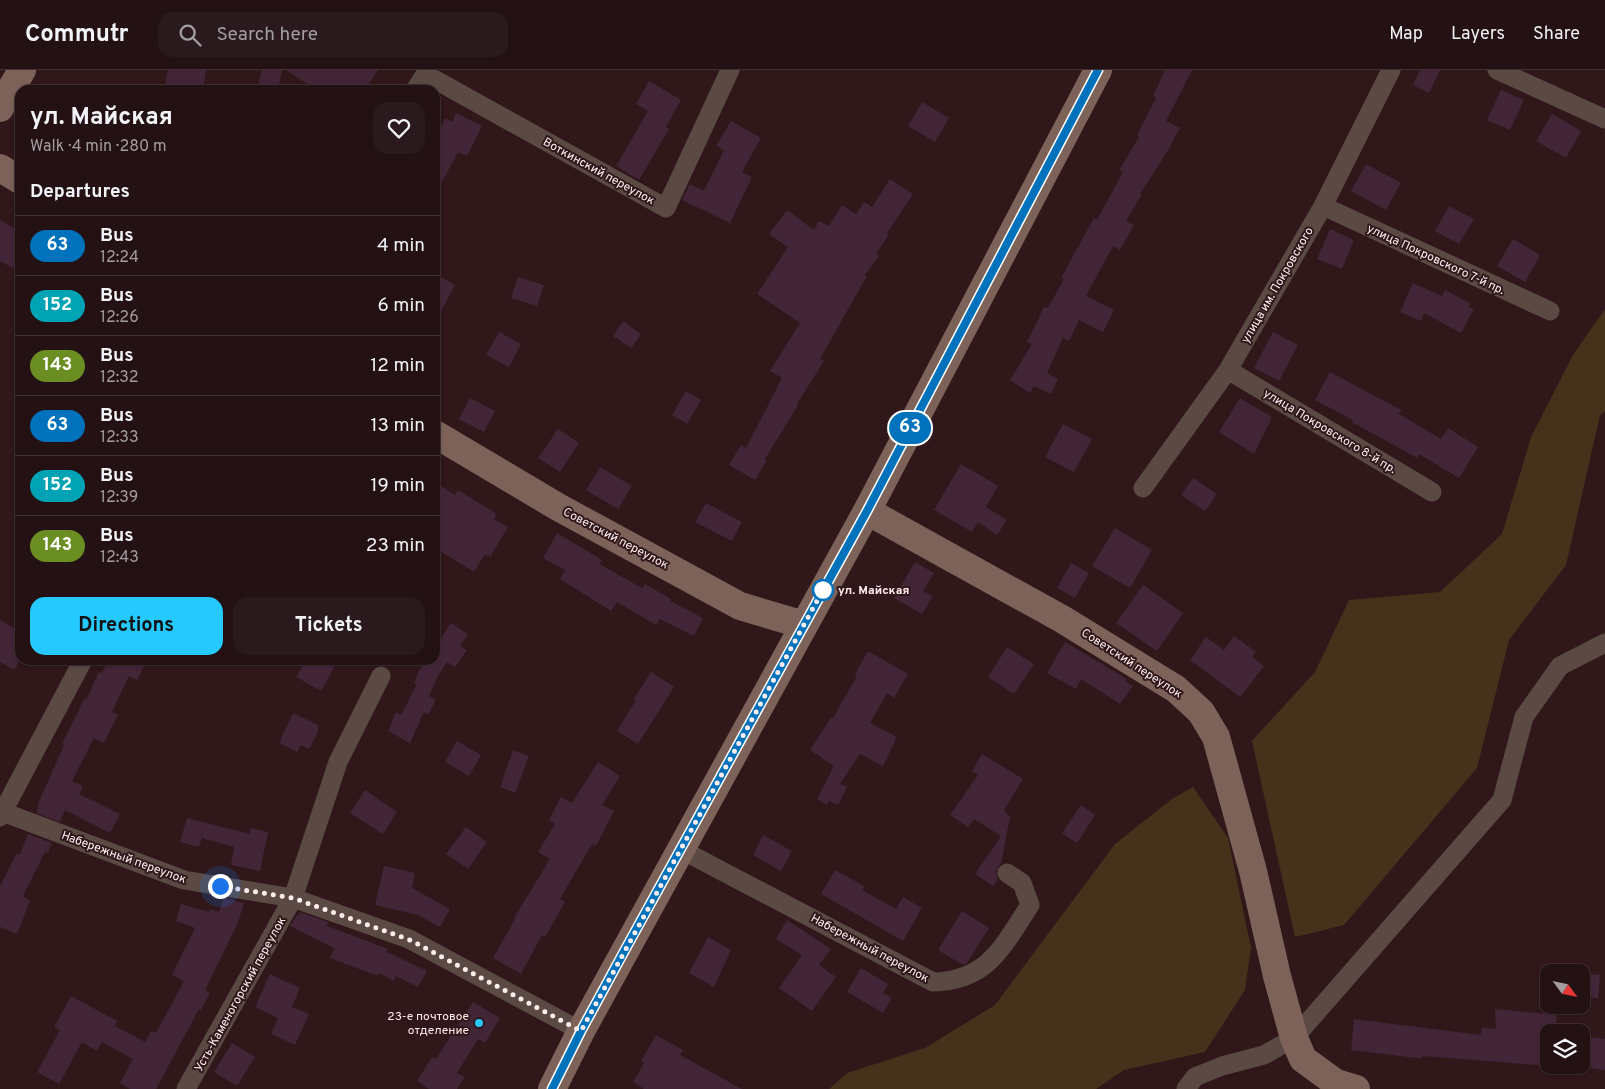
<!DOCTYPE html>
<meta charset="utf-8">
<style>
:root{--surface:#231114;--page:#2b1a1d;--text:#f1f3f6;--muted:#a39da0;--line:#403134;--accent:#25c9fe}
body{margin:0;font-family:Overpass,sans-serif;background:var(--page);color:var(--text);height:100vh;display:flex;flex-direction:column;font-size:19px;white-space:nowrap}
*{box-sizing:border-box;margin:0}
p{font-size:16px;color:var(--muted)}
.icon{flex:none;width:28px;height:28px;fill:none;stroke:currentColor;stroke-width:2;stroke-linecap:round;stroke-linejoin:round}
.map{position:relative;flex:1;overflow:hidden}
.drawer{position:absolute;left:15px;top:15px;width:425px;height:580px;display:flex;flex-direction:column;background:var(--surface);border-radius:15px;box-shadow:0 1px 4px #0004,0 0 0 1px var(--line)}
.drawer>*{flex:none}
.badge{padding:0 10px;border-radius:16px;font-size:18px;line-height:32px}
.needle{width:32px;rotate:123deg}
.buttons{position:absolute;left:1540px;top:894px;display:grid;gap:10px}
.buttons a{display:grid;place-items:center;width:50px;height:50px;border-radius:10px;background:var(--surface);box-shadow:0 1px 4px #0004,0 0 0 1px var(--line);font-size:25px}
.you{position:absolute;width:25px;height:25px;margin:-12px;border:4px solid #fff;border-radius:50%;background:#1a73e8;box-shadow:0 0 0 8px #1a73e833}
.map>.badge{position:absolute;translate:-50% -50%;box-shadow:0 0 0 2px #fff}
h2{padding:0 15px;font-size:19px;line-height:45px}
.round{display:grid;place-items:center;flex:none;width:52px;height:52px;border-radius:15px;background:var(--page)}
.headline{display:flex;align-items:center;justify-content:space-between;height:85px;padding:0 15px}
h1{font-size:24px;font-weight:700;line-height:38px}
.action{display:flex;gap:10px;margin-top:auto;padding:10px 15px}
.action a{flex:1;height:58px;border-radius:15px;background:var(--accent);color:#111;font-size:20px;font-weight:700;line-height:58px;text-align:center}
.action a+a{background:var(--page);color:var(--text)}
ul{padding:0;list-style:none}
li{display:flex;align-items:center;gap:15px;height:60px;padding:0 15px;border-top:1px solid var(--line)}
li div{flex:1}
li b{display:block;font-size:19px}
li em{font-style:normal}
li .badge{min-width:55px;font-weight:700;text-align:center}
header{display:flex;align-items:center;gap:30px;box-sizing:border-box;height:70px;padding:0 25px;background:var(--surface);border-bottom:1px solid var(--line)}
header strong{font-size:24px}
nav{display:flex;gap:28px;margin-inline-start:auto;font-size:18px}
.search{width:350px;height:45px;background:var(--page);display:flex;align-items:center;gap:12px;box-sizing:border-box;padding:0 18px;border-radius:15px;color:var(--muted);font-size:19px}
.map>svg:first-child{display:block}
.green{fill:#46321b}
.building{fill:#432538}
.lines{fill:none;stroke-linecap:round;stroke-linejoin:round}
.street{stroke:#5b4a44;stroke-width:19}
.secondary{stroke:#7c6259;stroke-width:28}
.line-casing{stroke:#fff;stroke-width:11}
.line{stroke:#0072bc;stroke-width:8}
.walk{stroke:#ffedef;stroke-width:5;stroke-dasharray:0 9}
.stop-dot{fill:#fff;stroke:#0072bc;stroke-width:2.5}
.poi-dot{fill:#25c9fe;stroke:#2f171a;stroke-width:2}
.labels{text-anchor:middle;stroke-width:4;stroke-linejoin:round;paint-order:stroke}
.street-label{font-size:12px;fill:#ffedef;stroke:#2f171a}
.stop-label{font-size:12px;font-weight:bold;fill:#ffedef;stroke:#2f171a;text-anchor:start}
.poi-label{font-size:12px;fill:#ffedef;stroke:#2f171a;text-anchor:end}
</style>
<header>
<strong>Commutr</strong>
<div class="search"><svg class="icon" aria-label="search" viewBox="0 0 24 24"><circle cx="10" cy="10" r="6"/><path d="M15 15l6 6"/></svg>Search here</div>
<nav><a>Map</a><a>Layers</a><a>Share</a></nav>
</header>
<div class="map">
<svg width="1605" height="1019" viewBox="0 0 1605 1019">
<rect width="100%" height="100%" fill="#2f171a"/>
<path class="green" d="M1605,239V341L1600,345L1566,495L1509,570L1477,698L1344,855L1295,867L1252,671L1315,602L1349,530L1440,522L1502,464L1531,367L1573,285Z
M1193,717L1228,768L1251,878L1245,920L1205,982L1124,1000L1096,1019H829L847,1003L925,978L995,935L1115,774L1172,729Z"/>
<path class="building" d="M168,0H206L203,20H164Z
M262,0H282L278,20H257Z
M286,0H378L365,20H317Z
M1165,0H1192L1166,51L1180,58L1167,82L1140,124H1142L1126,151L1134,155L1120,180L1113,176L1086,226L1114,240L1103,262L1079,250L1069,271L1063,268L1047,303L1058,309L1051,324L1034,316L1030,323L1010,310L1032,274L1027,272L1044,237L1048,238L1064,209L1061,208L1094,148L1097,150L1123,102L1119,100L1139,67L1137,65L1156,28L1153,26Z
M1420,0H1440L1429,23L1413,15Z
M649,11L681,30L666,57L669,59L639,110L616,96L648,41L636,34Z
M1501,20L1524,30L1510,60L1487,50Z
M922,32L949,48L935,72L908,56Z
M456,43L482,56L467,86L458,82L435,125V69L445,48L452,52Z
M1552,44L1581,61L1566,88L1536,71Z
M731,51L761,68L742,102L752,107L730,153L682,130L690,114L704,121L724,80L716,76Z
M1366,94L1401,113L1386,140L1351,121Z
M890,109L913,124L887,163L889,164L876,184L879,186L865,205L867,206L820,289L824,291L797,334L798,335L765,389L767,390L755,410L729,395L741,375L746,378L782,308L770,301L800,253L757,224L788,177L769,164L787,140L814,160L819,151L829,156L842,135L856,144L864,132L872,137Z
M1449,136L1474,149L1459,174L1435,161Z
M0,150L20,161V185L13,198L0,191Z
M1330,159L1354,170L1342,199L1317,189Z
M1513,169L1540,185L1525,212L1497,196Z
M435,204L455,215L435,253Z
M518,207L544,215L537,236L511,228Z
M1413,213L1442,226L1445,220L1470,233L1468,237L1474,239L1461,263L1424,243L1421,251L1400,242Z
M623,251L641,264L631,278L613,266Z
M499,262L521,274L509,297L486,285Z
M1273,262L1298,275L1279,311L1254,298Z
M1330,302L1401,340L1399,344L1441,369L1448,358L1478,377L1459,408L1419,384L1417,388L1352,352L1353,350L1315,330Z
M686,321L701,330L687,354L672,345Z
M470,328L495,341L484,362L459,349Z
M1240,328L1272,347L1254,384L1219,362Z
M1063,354L1092,369L1074,402L1045,387Z
M558,359L579,373L560,402L538,388Z
M961,394L998,416L986,437L1007,450L997,465L978,452L972,462L934,440Z
M600,397L632,416L618,439L586,420Z
M1193,408L1217,424L1205,441L1181,425Z
M435,412L455,425L458,420L497,444L494,449L508,457L490,487L485,484L474,502L435,478Z
M706,433L742,452L732,471L695,452Z
M1115,458L1152,480L1130,518L1092,496Z
M557,463L602,490L599,494L642,518L645,514L671,529L670,531L703,548L694,566L660,549L656,555L617,532L611,541L560,509L565,500L543,488Z
M915,492L934,503L923,521L933,526L922,544L894,528Z
M1071,493L1089,503L1075,528L1057,518Z
M1143,515L1183,543L1157,581L1116,553Z
M0,550L20,561V589L14,600L0,592Z
M451,553L468,564L460,576L467,580L455,597L447,592L437,608L429,626L436,630L428,645L424,642L410,673L388,661L396,642L401,645L417,614L414,613L420,599L426,590H435V577Z
M1234,566L1256,582L1252,587L1264,596L1240,627L1190,590L1206,567L1224,580Z
M1065,572L1127,609L1125,611L1133,616L1120,634L1081,609L1076,619L1047,603Z
M1007,577L1034,594L1014,624L988,607Z
M868,581L908,604L894,628L887,623L870,653L897,667L883,696L860,684L840,714L847,717L838,735L829,731L827,735L817,729L834,696L810,680L831,648H833L857,606L855,604Z
M95,590H147L137,610L129,606L112,642L118,645L104,673L94,668L72,711L83,716L79,724L120,744L110,763L65,740L60,752L36,743L39,734H38L64,675L62,674L84,629L86,630L99,602L102,603L106,595Z
M306,590H324L335,596L321,621L296,607Z
M651,602L674,617L638,674L617,661L636,630L634,629Z
M293,643L318,655V662L309,679L301,675L297,682L279,673Z
M457,671L481,685L469,706L445,692Z
M513,680L529,686L515,723L500,717Z
M982,684L1023,709L1004,740L1010,747L1001,793L996,802L998,809L993,816L975,804L1001,766L974,749L968,757L950,745L978,705L972,701Z
M598,692L620,706L602,735L614,741L596,776L592,774L560,829L565,832L545,867L542,865L521,904L493,888L515,849L514,848L550,789L538,782L555,754L549,750L561,727L572,733Z
M365,720L397,742L383,764L350,743Z
M1081,735L1095,745L1077,773L1062,763Z
M187,748L206,753L199,777L180,772Z
M206,753L250,764L251,758L268,762L260,801L231,795L234,777L202,768Z
M466,757L487,772L468,799L446,784Z
M28,764L52,773L48,783L45,782L23,826L30,831L17,864L0,857V816L17,783L20,785Z
M763,765L792,781L781,801L753,785Z
M384,796L415,803L412,818L450,839L440,857L418,845L375,835Z
M835,800L864,816L862,820L896,839L903,827L922,838L903,871L821,824Z
M224,828L244,833L237,855L205,920L210,923L201,940L199,939L156,1019H130L120,1013L133,989L102,972L97,981L82,972L59,1014L37,1002L60,960L54,957L71,926L117,951L115,956L145,972L151,961L156,963L184,911L172,905L195,858L176,851L181,834L209,842L210,839L219,842Z
M962,841L989,858L967,893L963,895L938,880Z
M300,842L328,852L327,856L388,879L387,882L427,901L418,917L396,906L394,911L379,903L378,906L330,888L334,878L290,856L297,845H299Z
M787,850L831,879L819,895L836,907L812,941L779,918L802,885L776,869Z
M708,867L731,880L714,917L689,903Z
M861,898L888,914L883,923L892,928L883,943L847,922Z
M1581,903L1600,905L1598,928L1581,927Z
M270,904L300,918L292,937L309,944L295,975L271,964L278,948L255,937Z
M473,932L500,948L485,973L478,969L457,1003L465,1007L457,1019H429L417,1011L432,987L436,989Z
M1495,939L1557,945L1555,962H1549V996L1423,986L1422,988L1408,987L1351,980L1354,949L1481,965L1482,958L1496,959Z
M656,965L683,980L680,985L742,1019H644L633,1012L644,993L641,991Z
M1584,966L1605,969V1000L1580,997L1581,995Z
M232,973L255,987L237,1016L214,1002Z"/>
<g class="lines">
<path class="street" d="M1497,0L1605,49
M425,4L666,138L730,0
M415,20L428,0
M1323,136L1550,241
M1228,300L1432,422
M1143,418L1228,300L1323,136L1391,0
M0,741L184,810L293,828L409,869L581,961
M0,747L83,590
M680,779L933,912C988,911 1003,876 1030,835L1022,813L1007,803
M186,1019L293,828L338,692L381,606
M1186,1019L1195,1007L1222,996L1264,985L1294,968L1502,730L1524,647L1560,596L1605,573"/>
<path class="secondary" d="M0,38L22,0
M0,98L20,110
M435,364L558,437L740,536L804,555
M867,441L1062,549L1176,619L1201,642L1216,667L1253,801L1277,906L1294,968L1303,989L1336,1013L1356,1019
M552,1019L581,961L867,441L1098,0"/>
</g>
<g class="lines">
<g class="line-casing">
<path id="line" d="M552,1019L581,961L626,878L867,441L1098,0"/>
</g>
<use href="#line" class="line"/>
<path class="walk" d="M220,816L293,828L410,870L581,961L823,520"/>
</g>
<circle class="stop-dot" cx="823" cy="520" r="10"/>
<circle class="poi-dot" cx="479" cy="953" r="5"/>
<g class="labels">
<g class="street-label">
<text transform="translate(599 101) rotate(29)" y="4">Воткинский переулок</text>
<text transform="translate(1436 189) rotate(25)" y="4">улица Покровского 7-й пр.</text>
<text transform="translate(1277 215) rotate(-60)" y="4">улица им. Покровского</text>
<text transform="translate(1330 361) rotate(31)" y="4">улица Покровского 8-й пр.</text>
<text transform="translate(616 468) rotate(28)" y="4">Советский переулок</text>
<text transform="translate(1132 593) rotate(33)" y="4">Советский переулок</text>
<text transform="translate(124 787) rotate(20)" y="4">Набережный переулок</text>
<text transform="translate(870 878) rotate(28)" y="4">Набережный переулок</text>
<text transform="translate(240 924) rotate(-61)" y="4">Усть-Каменогорский переулок</text>
</g>
<g class="stop-label">
<text x="838" y="524">ул. Майская</text>
</g>
<g class="poi-label">
<text x="469" y="950">23-е почтовое<tspan x="469" dy="14">отделение</tspan></text>
</g>
</g>
</svg>
<div class="buttons">
<a><svg class="needle" viewBox="-14 -14 28 28"><path d="M0-13l5 13h-10z" fill="#e53935"/><path d="M0 13l5-13h-10z" fill="#a39da0"/></svg></a>
<a><svg class="icon" aria-label="layers" viewBox="0 0 24 24"><path d="M12 4l9 5-9 5-9-5zM3 14l9 5 9-5"/></svg></a>
</div>
<div class="you" style="left:220px;top:816px"></div>
<b class="badge" style="left:910px;top:358px;background:#0072bc;color:#fff">63</b>
<section class="drawer">
<div class="headline"><div><h1>ул. Майская</h1><p>Walk · 4 min · 280 m</p></div><a class="round"><svg class="icon" aria-label="heart" viewBox="0 0 24 24"><path d="M12 20l-8-8c-3-5 5-10 8-4 3-6 11-1 8 4z"/></svg></a></div>
<h2>Departures</h2>
<ul>
<li><span class="badge" style="background:#0072bc;color:#fff">63</span><div><b>Bus</b><p>12:24</p></div><em>4 min</em></li>
<li><span class="badge" style="background:#00a3b4;color:#fff">152</span><div><b>Bus</b><p>12:26</p></div><em>6 min</em></li>
<li><span class="badge" style="background:#6b8e23;color:#fff">143</span><div><b>Bus</b><p>12:32</p></div><em>12 min</em></li>
<li><span class="badge" style="background:#0072bc;color:#fff">63</span><div><b>Bus</b><p>12:33</p></div><em>13 min</em></li>
<li><span class="badge" style="background:#00a3b4;color:#fff">152</span><div><b>Bus</b><p>12:39</p></div><em>19 min</em></li>
<li><span class="badge" style="background:#6b8e23;color:#fff">143</span><div><b>Bus</b><p>12:43</p></div><em>23 min</em></li>
</ul>
<div class="action"><a>Directions</a><a>Tickets</a></div>
</section>
</div>
